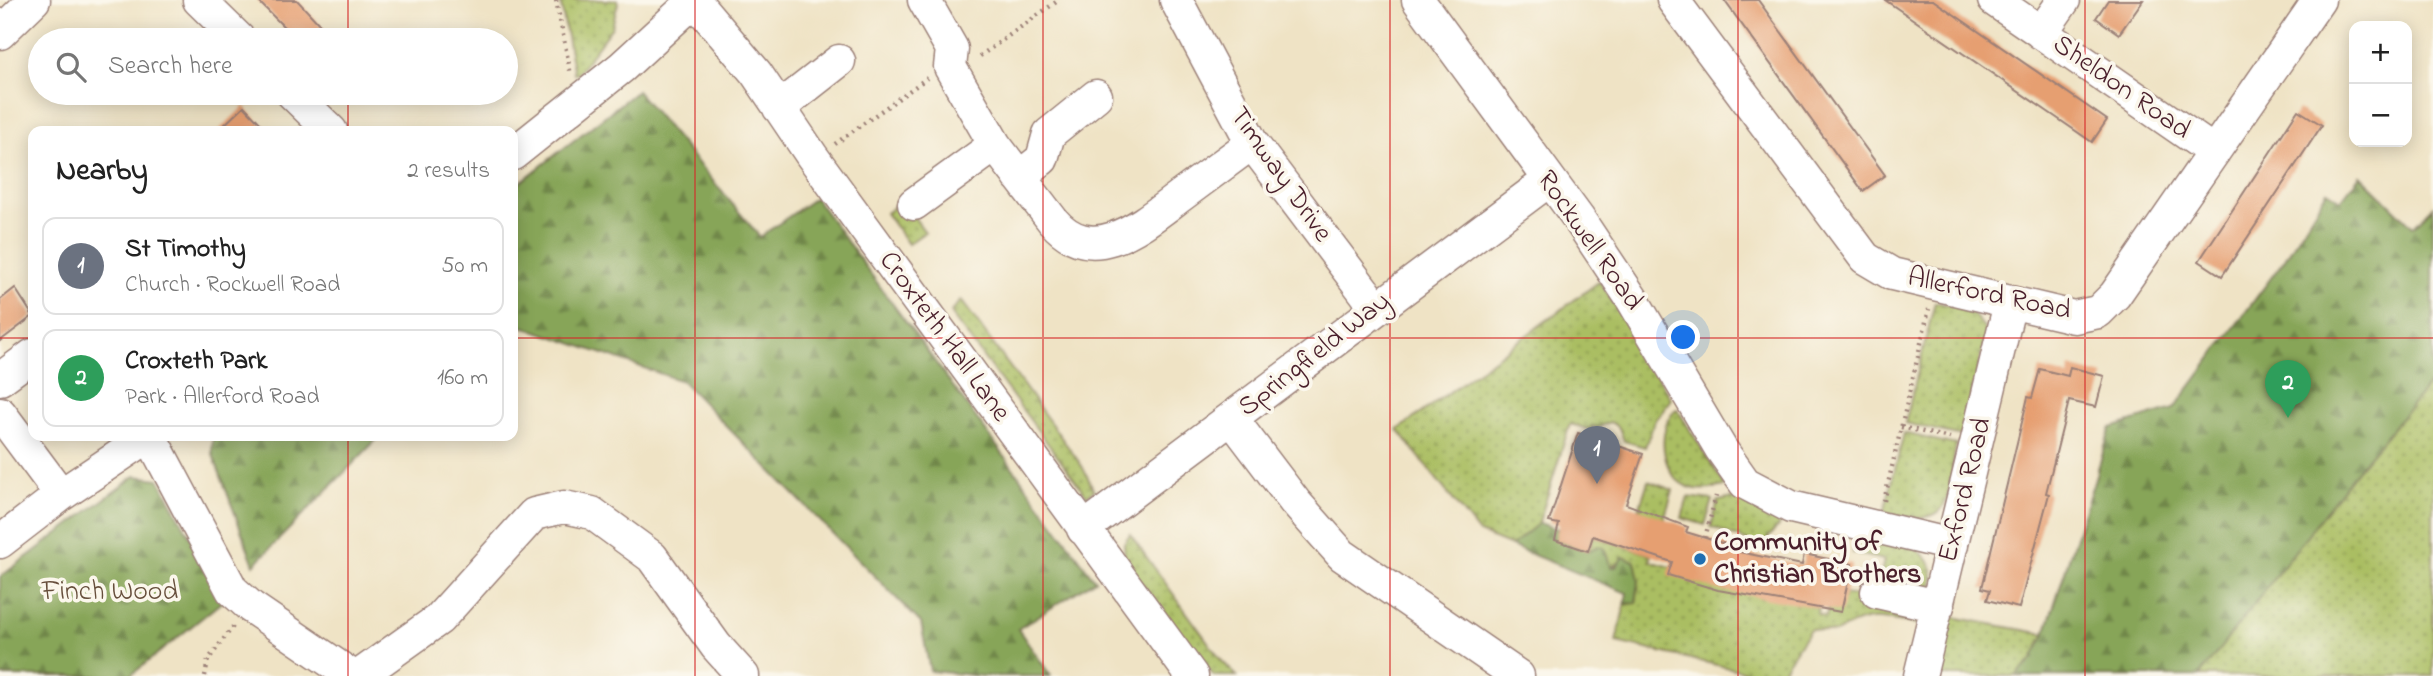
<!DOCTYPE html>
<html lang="en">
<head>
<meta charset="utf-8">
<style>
  body { margin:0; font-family:"Indie Flower",sans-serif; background:#f6f6f6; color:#222 }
  .controls { position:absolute; right:21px; top:21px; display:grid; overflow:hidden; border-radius:14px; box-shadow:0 4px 18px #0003 }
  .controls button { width:63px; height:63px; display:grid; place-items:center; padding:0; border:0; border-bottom:2px solid #e0e0e0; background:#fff; color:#222; font:35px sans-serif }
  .you { position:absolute; left:1684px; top:338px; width:24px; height:24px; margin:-18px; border:5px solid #fff; border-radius:50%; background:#1a73e8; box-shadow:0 0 0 10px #1a73e833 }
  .badge { display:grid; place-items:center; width:46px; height:46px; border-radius:50%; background:#2563eb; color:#fff; font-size:23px; font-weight:700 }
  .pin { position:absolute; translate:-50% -58px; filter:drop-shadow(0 2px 4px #0008) }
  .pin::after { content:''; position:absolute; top:37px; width:24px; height:21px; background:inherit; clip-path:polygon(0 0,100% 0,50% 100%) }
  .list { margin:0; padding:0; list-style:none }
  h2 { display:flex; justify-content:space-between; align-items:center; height:91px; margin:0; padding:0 28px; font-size:30px }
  h2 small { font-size:23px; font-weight:400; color:#767676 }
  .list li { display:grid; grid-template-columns:46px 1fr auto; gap:21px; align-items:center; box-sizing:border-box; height:98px; margin:0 14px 14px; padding:0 14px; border:2px solid #e0e0e0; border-radius:14px }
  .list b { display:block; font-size:26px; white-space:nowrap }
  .list p { margin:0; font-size:23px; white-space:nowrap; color:#767676 }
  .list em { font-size:23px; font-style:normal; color:#767676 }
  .icon { flex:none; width:38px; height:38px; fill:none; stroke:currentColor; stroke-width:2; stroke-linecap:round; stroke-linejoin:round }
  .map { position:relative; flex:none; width:2433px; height:676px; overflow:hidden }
  .search { position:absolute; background:#fff; box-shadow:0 4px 18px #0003; left:28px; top:28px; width:490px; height:77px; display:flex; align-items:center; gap:18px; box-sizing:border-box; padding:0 24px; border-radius:38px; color:#767676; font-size:26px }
  .panel { position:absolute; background:#fff; box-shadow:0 4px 18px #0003; left:28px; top:126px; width:490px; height:315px; border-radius:14px }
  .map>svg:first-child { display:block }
</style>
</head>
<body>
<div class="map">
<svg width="2433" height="676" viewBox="0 0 2433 676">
  <defs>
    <pattern id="grass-dots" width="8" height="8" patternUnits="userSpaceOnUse" patternTransform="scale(1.75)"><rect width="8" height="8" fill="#aabe62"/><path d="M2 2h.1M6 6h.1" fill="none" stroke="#8c9a51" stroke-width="1.8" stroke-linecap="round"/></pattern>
    <pattern id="forest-firs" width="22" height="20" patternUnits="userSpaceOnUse" patternTransform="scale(1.75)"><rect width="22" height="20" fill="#87a558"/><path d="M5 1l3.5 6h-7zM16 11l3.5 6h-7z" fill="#708649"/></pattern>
  </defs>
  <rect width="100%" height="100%" fill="#fbf7ec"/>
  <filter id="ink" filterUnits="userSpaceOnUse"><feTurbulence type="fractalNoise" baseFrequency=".0143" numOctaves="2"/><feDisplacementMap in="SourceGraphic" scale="14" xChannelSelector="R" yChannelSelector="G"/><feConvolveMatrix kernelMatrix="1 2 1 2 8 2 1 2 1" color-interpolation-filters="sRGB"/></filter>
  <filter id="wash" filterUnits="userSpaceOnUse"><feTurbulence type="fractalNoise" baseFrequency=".00686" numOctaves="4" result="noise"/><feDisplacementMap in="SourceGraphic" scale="28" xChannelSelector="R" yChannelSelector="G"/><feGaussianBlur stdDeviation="1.57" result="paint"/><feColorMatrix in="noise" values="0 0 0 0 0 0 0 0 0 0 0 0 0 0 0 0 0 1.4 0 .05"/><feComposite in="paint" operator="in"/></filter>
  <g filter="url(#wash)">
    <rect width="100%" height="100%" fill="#efe3c5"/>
    <path fill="url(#grass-dots)" stroke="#7a6e46" stroke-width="2" d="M 560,0 L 617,0 L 618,3 L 612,27 L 577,74 L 574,74 Z
      M 2360,175 L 2413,227 L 2433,207 L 2433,676 L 1932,676 L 1947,616 L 2045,634 L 2111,428 L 2174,409 L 2285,259 L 2327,191 L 2341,200 Z
      M 902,201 L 925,232 L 908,244 L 886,213 Z
      M 1600,281 L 1671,399 L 1655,420 L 1645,447 L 1624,441 L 1619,428 L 1610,422 L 1597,428 L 1592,426 L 1591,430 L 1570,424 L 1537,528 L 1511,546 L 1479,533 L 1398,430 Z
      M 961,300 L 1082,466 L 1094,490 L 1087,496 L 954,318 L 951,312 Z
      M 1935,302 C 1957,307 1978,309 1986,334 L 1962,436 L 1905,423 Z
      M 1677,409 L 1725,486 C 1712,489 1699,492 1686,486 C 1661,475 1655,426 1677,409 Z
      M 1904,433 L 1956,445 C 1945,505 1956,528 1884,513 Z
      M 1648,481 L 1673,490 L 1664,519 L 1636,519 Z
      M 1688,497 L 1713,500 L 1705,525 L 1682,518 Z
      M 1738,497 L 1750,507 L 1781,523 L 1761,546 L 1711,527 L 1718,501 Z
      M 1857,533 C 1893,542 1947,544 1930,595 L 1921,596 L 1878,586 L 1884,560 L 1853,553 Z
      M 1130,534 L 1221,660 L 1237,676 L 1214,676 L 1125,563 L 1124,543 Z
      M 1593,536 L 1652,555 L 1650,561 L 1819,608 L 1818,615 L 1826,617 L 1828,609 L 1845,594 L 1920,608 L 1917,624 C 1880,619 1869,612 1836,633 L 1810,629 L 1779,676 L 1765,676 L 1616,642 L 1625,604 L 1636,603 L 1639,580 L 1619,563 L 1611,567 L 1605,558 L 1606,553 L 1588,551 Z"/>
    <path fill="url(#forest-firs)" stroke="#686242" stroke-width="2" d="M 637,91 L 760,237 L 815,198 L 1095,580 L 1018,629 L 1051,676 L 984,676 L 930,671 L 921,623 L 682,381 L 513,323 L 513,188 Z
      M 2360,175 L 2413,227 L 2433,207 L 2433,380 L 2358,469 L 2199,676 L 2016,676 L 2031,661 L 2045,634 L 2111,428 L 2174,409 L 2285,259 L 2327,191 L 2341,200 Z
      M 213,436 L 380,436 L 254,565 L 212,452 Z
      M 135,476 L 159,479 L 224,600 L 130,676 L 0,676 L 0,577 Z
      M 1539,523 L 1558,529 L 1556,540 L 1588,551 L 1598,546 L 1604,548 L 1611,567 L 1616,567 L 1623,557 L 1635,561 L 1639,580 L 1636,603 L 1625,604 L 1627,593 L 1511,546 Z"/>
    <g id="blocks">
      <path fill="#e69f71" d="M 257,0 L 297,0 L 334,40 L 297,40 Z
        M 1724,0 L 1758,0 L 1885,175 L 1863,191 Z
        M 1885,0 L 1933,0 L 2107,120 L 2092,142 Z
        M 2108,0 L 2143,0 L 2119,34 L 2096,18 Z
        M 244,106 L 268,131 L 218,131 Z
        M 2298,110 L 2322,125 L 2222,276 L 2199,261 Z
        M 15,288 L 33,316 L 0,341 L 0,300 Z
        M 2070,367 L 2104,376 L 2096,407 L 2069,401 L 2046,493 L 2049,494 L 2019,608 L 1987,600 L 1990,590 L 1982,588 L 2028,397 L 2032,398 L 2040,369 L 2068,376 Z
        M 1578,433 L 1643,454 L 1626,504 L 1688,527 L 1686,532 L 1732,546 L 1730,550 L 1802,565 L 1804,554 L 1852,564 L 1841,612 L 1718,590 L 1668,575 L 1672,562 L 1593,536 L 1588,551 L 1555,540 L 1559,524 L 1549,522 Z"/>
    </g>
  </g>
  <g filter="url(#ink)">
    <use href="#blocks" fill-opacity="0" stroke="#9c8178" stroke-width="2"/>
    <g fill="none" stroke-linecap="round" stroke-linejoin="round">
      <g stroke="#9c8178" stroke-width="35">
        <path id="minor" d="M 199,0 L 240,40
          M 694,0 L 756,73 L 812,156 L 1192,676
          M 924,0 L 952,49 L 950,67 L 995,145 L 1053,221 C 1094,269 1145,222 1183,194 C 1206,177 1229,160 1252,143
          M 1176,0 L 1252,143 L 1376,307
          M 1418,0 L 1578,218 L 1632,299 L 1721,449 L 1745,483 L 1791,507 L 1952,545
          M 1673,0 L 1865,258 L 1892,274 L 2074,317 L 2098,312 L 2115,295 L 2319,0
          M 1994,0 L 2214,152
          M 0,33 L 34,0
          M 2041,33 L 2064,0
          M 292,93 L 331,131
          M 779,108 L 839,61
          M 513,154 L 622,67 L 695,0
          M 1019,177 L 1042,159 L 1049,134 L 1096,96
          M 914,204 L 995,145
          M 0,379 L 33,355
          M 0,413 L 61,495
          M 1232,419 L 1295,502 L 1342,555 L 1518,676
          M 150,436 L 232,590 L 251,607 L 352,676
          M 1083,529 L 1548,181
          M 0,542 L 61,495 L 149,436
          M 1877,592 L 1938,606
          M 359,676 L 439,619 L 534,514 L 564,507 L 592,513 L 652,557 L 716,646 L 743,676
          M 1920,676 L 2010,303"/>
      </g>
      <path stroke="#9c8178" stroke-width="4.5" stroke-dasharray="2 5" stroke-linecap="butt" d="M 556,0 L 571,75
        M 980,56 L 1059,0
        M 835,144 L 927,78
        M 1901,427 L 1950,438
        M 1884,501 L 1929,309
        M 1705,538 L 1716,496
        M 205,676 L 208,660 L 234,625"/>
      <use href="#minor" stroke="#fff" stroke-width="32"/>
    </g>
  </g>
  <path fill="none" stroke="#d62828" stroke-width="2" stroke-opacity="0.55" d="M 348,0 L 348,40M 695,0 L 695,676M 1043,0 L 1043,676M 1390,0 L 1390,676M 1738,0 L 1738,676M 2085,0 L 2085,676M 348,93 L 348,131M 0,338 L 33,338M 513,338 L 2433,338M 348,436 L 348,676"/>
  <circle fill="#1f6fb2" stroke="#fbf7ec" stroke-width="2.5" cx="1700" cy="559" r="7"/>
  <g text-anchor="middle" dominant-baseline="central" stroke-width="7" stroke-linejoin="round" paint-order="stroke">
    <g font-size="28" fill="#4a1f2b" stroke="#fbf7ec">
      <text transform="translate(2121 88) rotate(35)">Sheldon Road</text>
      <text transform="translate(1280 175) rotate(55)">Timway Drive</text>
      <text transform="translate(1589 241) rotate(55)">Rockwell Road</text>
      <text transform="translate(1989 295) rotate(12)">Allerford Road</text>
      <text transform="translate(944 337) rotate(54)">Croxteth Hall Lane</text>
      <text transform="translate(1315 355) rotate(-38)">Springfield Way</text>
      <text transform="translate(1966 490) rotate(-76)">Exford Road</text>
    </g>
    <g font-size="28" font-weight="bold" fill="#4a1f2b" stroke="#fbf7ec" text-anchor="start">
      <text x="1714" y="543">Community of<tspan x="1714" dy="32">Christian Brothers</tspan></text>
    </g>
    <g font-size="28" fill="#674f3c" stroke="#fbf7ec">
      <text x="110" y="592">Finch Wood</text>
    </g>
  </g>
</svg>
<div class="controls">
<button>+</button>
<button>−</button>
</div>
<div class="you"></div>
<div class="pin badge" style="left:1597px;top:484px;background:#6b7280">1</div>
<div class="pin badge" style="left:2288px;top:418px;background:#2e9e5b">2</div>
<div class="search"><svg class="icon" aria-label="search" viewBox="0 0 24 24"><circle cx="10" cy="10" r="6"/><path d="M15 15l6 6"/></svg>Search here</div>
<section class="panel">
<h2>Nearby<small>2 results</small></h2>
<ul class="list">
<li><span class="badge" style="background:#6b7280">1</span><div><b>St Timothy</b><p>Church · Rockwell Road</p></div><em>50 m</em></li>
<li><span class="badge" style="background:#2e9e5b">2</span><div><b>Croxteth Park</b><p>Park · Allerford Road</p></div><em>160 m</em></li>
</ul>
</section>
</div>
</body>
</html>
